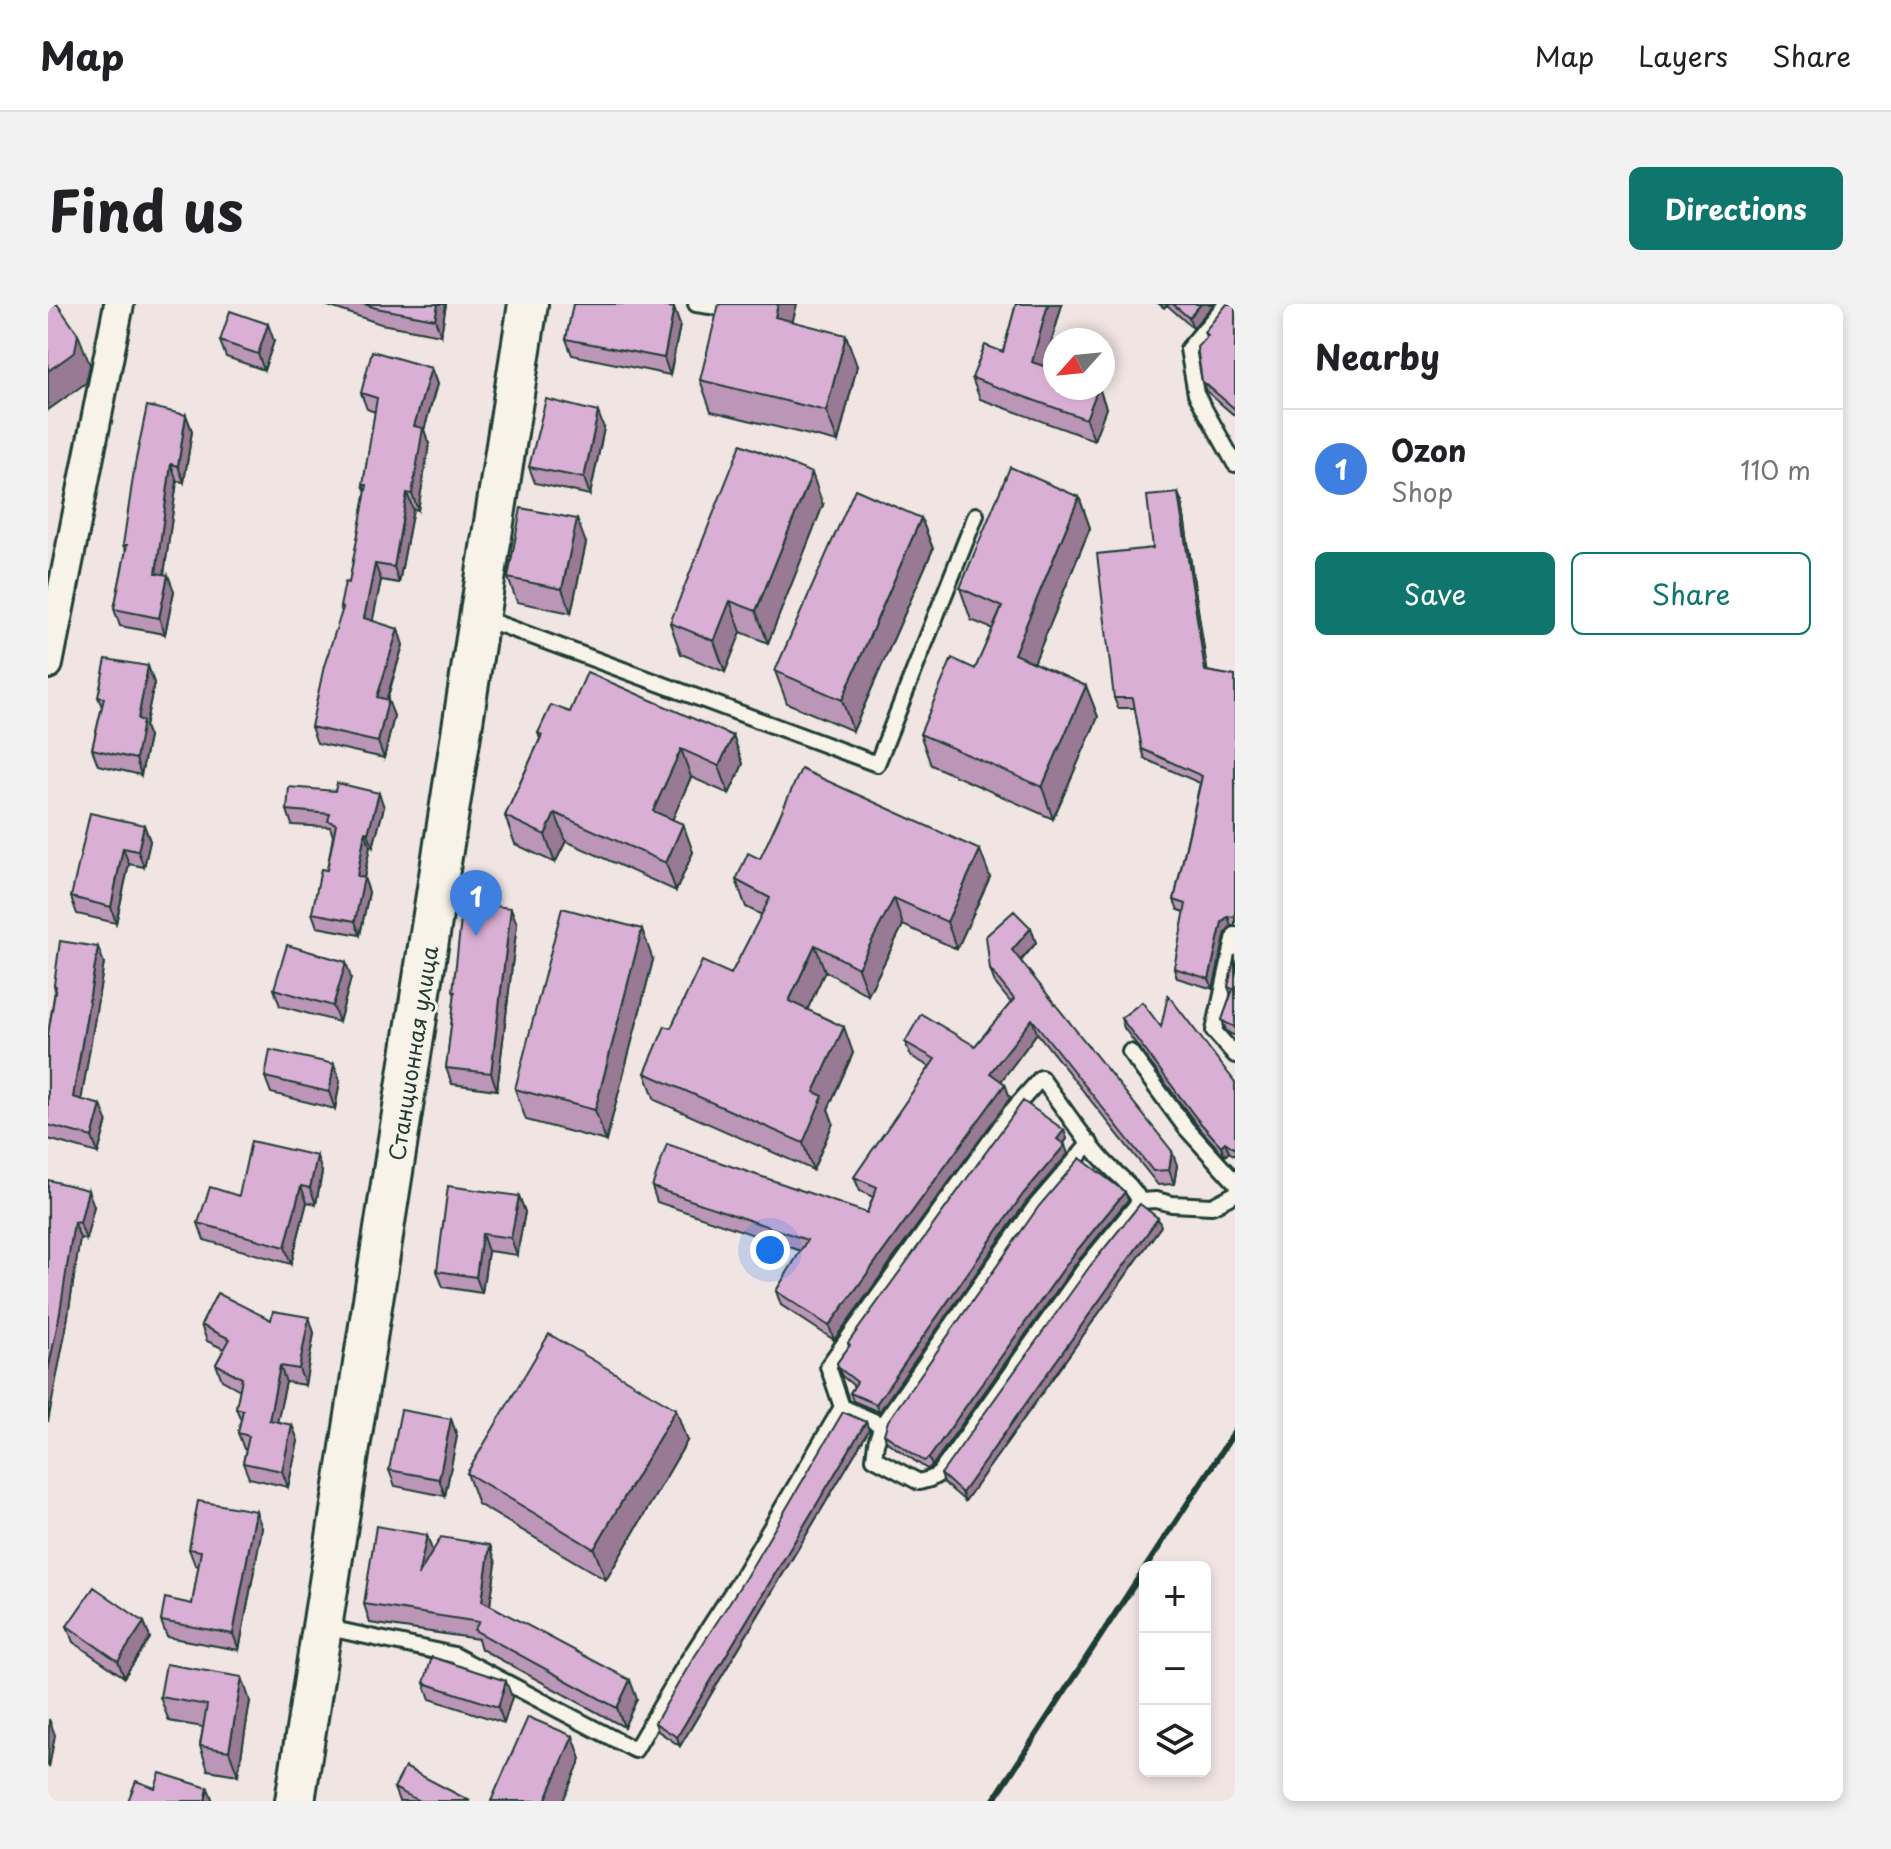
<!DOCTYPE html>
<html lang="en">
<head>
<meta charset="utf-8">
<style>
  body { margin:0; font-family:"Playpen Sans",sans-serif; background:#f2f2f2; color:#202124 }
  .controls { position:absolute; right:24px; bottom:24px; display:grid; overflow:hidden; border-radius:12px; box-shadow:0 4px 12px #0003 }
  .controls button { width:72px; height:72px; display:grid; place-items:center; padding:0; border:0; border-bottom:2px solid #e0e0e0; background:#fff; color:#202124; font:40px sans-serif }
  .compass { position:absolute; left:995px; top:24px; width:72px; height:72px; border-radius:50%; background:#fff; box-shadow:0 4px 12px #0003; rotate:243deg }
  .you { position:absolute; left:722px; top:946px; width:28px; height:28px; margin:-20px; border:6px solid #fff; border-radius:50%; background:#1a73e8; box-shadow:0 0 0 12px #1a73e833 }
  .badge { display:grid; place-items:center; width:52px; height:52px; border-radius:50%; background:#0f766e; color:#fff; font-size:26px; font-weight:700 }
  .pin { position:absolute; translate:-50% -66px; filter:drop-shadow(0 2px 4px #0008) }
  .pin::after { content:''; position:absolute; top:42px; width:28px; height:24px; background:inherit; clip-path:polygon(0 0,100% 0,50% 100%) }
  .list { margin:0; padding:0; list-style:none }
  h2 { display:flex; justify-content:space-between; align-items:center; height:104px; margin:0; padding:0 32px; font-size:34px }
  h2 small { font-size:26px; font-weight:400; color:#757577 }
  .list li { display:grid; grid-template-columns:52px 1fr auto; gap:24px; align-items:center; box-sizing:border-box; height:120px; padding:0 32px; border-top:2px solid #e0e0e0 }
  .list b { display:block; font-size:30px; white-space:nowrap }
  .list p { margin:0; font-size:26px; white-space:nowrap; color:#757577 }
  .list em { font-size:26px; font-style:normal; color:#757577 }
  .actions { display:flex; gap:16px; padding:24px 32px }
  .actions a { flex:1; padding:18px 0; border:2px solid #0f766e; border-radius:12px; text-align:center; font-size:28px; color:#0f766e }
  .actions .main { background:#0f766e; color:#fff }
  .icon { flex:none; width:44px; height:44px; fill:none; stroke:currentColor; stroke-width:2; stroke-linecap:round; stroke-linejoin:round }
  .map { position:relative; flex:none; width:1187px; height:1497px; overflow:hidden; border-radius:12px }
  header { display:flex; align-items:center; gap:48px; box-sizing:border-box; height:112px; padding:0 40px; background:#fff; border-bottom:2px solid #e0e0e0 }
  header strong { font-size:38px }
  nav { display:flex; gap:44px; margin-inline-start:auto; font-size:28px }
  .intro { display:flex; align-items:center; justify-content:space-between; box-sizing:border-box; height:192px; padding:0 48px }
  h1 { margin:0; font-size:56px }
  .button { padding:20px 36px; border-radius:12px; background:#0f766e; color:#fff; font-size:28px; font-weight:700 }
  main { display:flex; gap:48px; padding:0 48px }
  aside { flex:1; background:#fff; border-radius:12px; box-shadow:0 4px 12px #0003 }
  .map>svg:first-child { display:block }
</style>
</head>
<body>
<header>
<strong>Map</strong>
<nav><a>Map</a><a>Layers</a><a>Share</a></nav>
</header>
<div class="intro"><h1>Find us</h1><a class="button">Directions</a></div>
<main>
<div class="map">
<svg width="1187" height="1497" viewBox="0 0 1187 1497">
  <rect width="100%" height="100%" fill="#f1e5e4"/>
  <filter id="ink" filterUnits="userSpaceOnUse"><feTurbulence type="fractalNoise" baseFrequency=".0125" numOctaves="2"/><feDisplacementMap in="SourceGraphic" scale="16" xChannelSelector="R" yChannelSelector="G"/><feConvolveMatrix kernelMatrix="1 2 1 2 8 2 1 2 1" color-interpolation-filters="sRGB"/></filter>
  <g filter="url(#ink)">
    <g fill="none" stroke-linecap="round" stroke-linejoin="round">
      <g stroke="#1f3d34" stroke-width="20">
        <path id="lane" d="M 648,0 L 669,3 L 670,0
          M 1178,0 L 1140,45 L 1148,90 L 1187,160
          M 432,313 L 829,460 L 928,211
          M 1187,631 L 1166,727 L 1187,751
          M 1082,748 L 1138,824 L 1187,878
          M 794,1103 L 780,1062 L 962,809 L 993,774 C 1013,800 1032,830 1054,855 C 1067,870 1083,879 1092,897
          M 834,1121 L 986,904 L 1042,839
          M 276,1323 L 406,1351 L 587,1446 L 637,1361 L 692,1276 L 794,1103 L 834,1121 L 828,1139 L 826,1154 L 871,1178 L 882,1175 L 891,1170 L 1037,964 L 1092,897 L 1108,896 L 1124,900 L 1164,902 L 1187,890"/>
      </g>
      <g stroke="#1f3d34" stroke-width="34">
        <path id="street" d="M 0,360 L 71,0"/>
      </g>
      <g stroke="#1f3d34" stroke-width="44">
        <path id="secondary" d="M 247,1497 L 480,0"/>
      </g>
      <use href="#lane" stroke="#f7f3e8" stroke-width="14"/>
      <use href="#street" stroke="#f7f3e8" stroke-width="28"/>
      <use href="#secondary" stroke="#f7f3e8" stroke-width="38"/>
      <path stroke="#1f3d34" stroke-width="6" d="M 1098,1263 L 1187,1127
        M 945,1497 L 1097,1264"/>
    </g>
    <path fill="#bb96b7" stroke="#1f3d34" stroke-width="2" d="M 274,0 L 398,0 L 393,31 L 333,20 Z
      M 968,0 L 1014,0 L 997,63 L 1007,84 L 1051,84 L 1058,104 L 1046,136 L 932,95 L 924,74 L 955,48 Z
      M 1111,0 L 1166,0 L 1145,24 L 1119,1 L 1116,4 Z
      M 1187,0 L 1187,112 L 1158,87 L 1154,77 L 1158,33 L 1156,28 Z
      M 745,18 L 809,62 L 790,138 L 663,107 L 652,76 Z
      M 632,21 L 622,71 L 524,51 L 518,35 Z
      M 172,37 L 226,37 L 216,66 L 178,53 Z
      M 383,64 L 389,80 L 376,126 L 381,140 L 370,206 L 365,205 L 351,279 L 333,276 L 324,317 L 355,341 L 339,396 L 346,412 L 336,454 L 269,439 L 263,423 L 294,308 L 292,303 L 301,279 L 318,188 L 315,181 L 327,108 L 319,105 L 313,89 Z
      M 138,111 L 144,127 L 136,178 L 129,177 L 116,270 L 126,287 L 117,330 L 72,322 L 66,305 L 78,247 L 75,241 Z
      M 556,124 L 542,191 L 487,179 L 481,163 Z
      M 1130,189 L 1134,199 L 1159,367 L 1187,372 L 1187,622 L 1183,622 L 1178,628 L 1165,685 L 1129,674 L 1126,664 L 1137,608 L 1130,606 L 1126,596 L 1152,479 L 1097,455 L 1094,445 L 1087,404 L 1070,404 L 1066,394 L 1105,244 Z
      M 1031,193 L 1042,224 L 986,359 L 1038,382 L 1050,413 L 1005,515 L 883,461 L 872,430 L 927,365 L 945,325 L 923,316 L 912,284 Z
      M 775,201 L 720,339 L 693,328 L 677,368 L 633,350 L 622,319 Z
      M 873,214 L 885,245 L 805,427 L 739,399 L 727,367 Z
      M 538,239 L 523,309 L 469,298 L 460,274 Z
      M 100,362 L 106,379 L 97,423 L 101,433 L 93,471 L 50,461 L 44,445 L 54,403 L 50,393 Z
      M 522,408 L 685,432 L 695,460 L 681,490 L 643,473 L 624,515 L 645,548 L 628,587 L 518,537 L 507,559 L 467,540 L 457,512 L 492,435 L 490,429 Z
      M 336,503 L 325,543 L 322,542 L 316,574 L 321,588 L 312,631 L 269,623 L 264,609 L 279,566 L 285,532 L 282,523 L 244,521 L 239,506 Z
      M 96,521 L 102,537 L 96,563 L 81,560 L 68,619 L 29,610 L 23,593 Z
      M 712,555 L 942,573 L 909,645 L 855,621 L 820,691 L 777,667 L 759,706 L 805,749 L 780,805 L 785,819 L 765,866 L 607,796 L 597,769 L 623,724 L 683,670 L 714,611 L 698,603 L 688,576 Z
      M 469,620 L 449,786 L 404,780 L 398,764 L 407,691 L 405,687 Z
      M 983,624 L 988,639 L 973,657 L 1129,861 L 1126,880 L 1110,881 L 989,729 L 953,777 L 957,780 L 962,794 L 786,1036 L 733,1001 L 728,987 L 753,947 L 609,898 L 604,883 L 819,909 L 825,893 L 812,887 L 806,873 L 882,763 L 863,752 L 857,738 L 927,742 L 963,699 L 947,679 L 942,665 Z
      M 1187,651 L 1187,732 L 1181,729 L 1178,726 L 1174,716 L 1183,691 L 1180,683 Z
      M 605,656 L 558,837 L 478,816 L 467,785 Z
      M 56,659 L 33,795 L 59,817 L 50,849 L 0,835 L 0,731 L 7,686 L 6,681 Z
      M 303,674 L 291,718 L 232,702 L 226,685 Z
      M 1073,714 L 1113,723 L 1187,778 L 1187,852 L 1181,848 L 1177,852 L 1152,825 L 1076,724 Z
      M 217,773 L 292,777 L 287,805 L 223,789 Z
      M 1016,826 L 1019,835 L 1015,840 L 1020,850 L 978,898 L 831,1108 L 805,1097 L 802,1089 L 806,1082 L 794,1072 L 789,1059 L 801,1043 L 800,1039 Z
      M 274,868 L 268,900 L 259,898 L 243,960 L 156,936 L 150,919 L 191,892 Z
      M 0,876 L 46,902 L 38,936 L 32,934 L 18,1024 L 2,1104 Z
      M 1077,888 L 1080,896 L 1029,958 L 884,1162 L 879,1165 L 839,1138 L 836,1130 Z
      M 471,892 L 477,908 L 469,951 L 440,947 L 434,989 L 395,983 L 389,967 Z
      M 1113,922 L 917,1197 L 896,1179 L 893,1170 Z
      M 261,1013 L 266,1029 L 257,1081 L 238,1078 L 229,1118 L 244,1121 L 250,1137 L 240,1183 L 201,1174 L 195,1159 L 198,1145 L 196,1145 L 190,1129 L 193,1116 L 188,1104 L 192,1086 L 174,1076 L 168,1060 L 176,1045 L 159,1037 L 153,1021 Z
      M 403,1115 L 409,1132 L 397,1192 L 347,1182 L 341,1166 Z
      M 818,1118 L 821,1126 L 632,1442 L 610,1427 L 607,1419 Z
      M 639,1137 L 558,1276 L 430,1200 L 419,1169 Z
      M 214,1224 L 191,1346 L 119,1333 L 113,1317 L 144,1300 L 151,1262 L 147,1261 L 141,1245 Z
      M 442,1241 L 448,1259 L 442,1301 L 589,1395 L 576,1423 L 433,1345 L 430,1335 L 322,1319 L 316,1300 L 385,1247 Z
      M 96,1318 L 102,1334 L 76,1373 L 25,1338 L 19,1322 Z
      M 376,1379 L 464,1393 L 456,1419 L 382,1395 Z
      M 112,1393 L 202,1397 L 190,1471 L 160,1466 L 152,1442 L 155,1423 L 121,1417 Z
      M 346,1484 L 422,1497 L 351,1497 Z"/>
    <path fill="#997a95" stroke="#1f3d34" stroke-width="2" d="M 390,0 L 398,0 L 393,31 L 387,15 Z
      M 730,0 L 749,0 L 738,44 L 727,13 Z
      M 1000,0 L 1014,0 L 992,80 L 984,58 Z
      M 1153,0 L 1166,0 L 1145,24 L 1141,14 Z
      M 626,4 L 632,21 L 622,71 L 616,54 Z
      M 220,20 L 226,37 L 216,66 L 210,50 Z
      M 30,30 L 42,61 L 38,79 L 0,106 L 0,67 Z
      M 798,31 L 809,62 L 790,138 L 778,107 Z
      M 383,64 L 389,80 L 376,126 L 381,140 L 370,206 L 364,190 L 366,122 Z
      M 1050,84 L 1051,84 L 1058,104 L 1046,136 L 1038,115 Z
      M 550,108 L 556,124 L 542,191 L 536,174 Z
      M 138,111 L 144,127 L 136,178 L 130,162 Z
      M 123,160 L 129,177 L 114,285 L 108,269 Z
      M 764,169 L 775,201 L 720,339 L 708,307 Z
      M 359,189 L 365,205 L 351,279 L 346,263 Z
      M 1130,189 L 1134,199 L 1161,377 L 1157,367 Z
      M 1031,193 L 1042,224 L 977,381 L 966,350 Z
      M 873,214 L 885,245 L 805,427 L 794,396 Z
      M 529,215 L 538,239 L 523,309 L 514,285 Z
      M 327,260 L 333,276 L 322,330 L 316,314 Z
      M 120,271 L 126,287 L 117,330 L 111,314 Z
      M 682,297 L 693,328 L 677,368 L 666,337 Z
      M 350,325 L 355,341 L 334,409 L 329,393 Z
      M 100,362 L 106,379 L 97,423 L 101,433 L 93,471 L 88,455 L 90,415 Z
      M 1038,382 L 1050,413 L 1005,515 L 994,483 Z
      M 340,396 L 346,412 L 336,454 L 330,438 Z
      M 685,432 L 695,460 L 681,490 L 671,462 Z
      M 633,445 L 643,473 L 616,535 L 605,507 Z
      M 331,489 L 336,503 L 325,543 L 320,529 Z
      M 507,509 L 518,537 L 507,559 L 497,531 Z
      M 635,520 L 645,548 L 628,587 L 618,559 Z
      M 96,521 L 102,537 L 96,563 L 90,547 Z
      M 317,528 L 322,542 L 316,574 L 321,588 L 312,631 L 307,617 L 309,572 Z
      M 75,544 L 81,560 L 68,619 L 63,603 Z
      M 932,546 L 942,573 L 909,645 L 899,618 Z
      M 846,594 L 855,621 L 820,691 L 810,664 Z
      M 463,604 L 469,620 L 449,786 L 443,769 Z
      M 1180,612 L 1183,622 L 1178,628 L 1165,685 L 1161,675 L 1174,618 Z
      M 983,624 L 988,639 L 969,660 L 964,646 Z
      M 594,625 L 605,656 L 558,837 L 547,806 Z
      M 767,641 L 777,667 L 751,724 L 741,697 Z
      M 50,643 L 56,659 L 31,810 L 25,793 Z
      M 298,658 L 303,674 L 291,718 L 285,702 Z
      M 984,715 L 989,729 L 948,784 L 942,769 Z
      M 796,723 L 805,749 L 780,805 L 785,819 L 765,866 L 755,839 L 766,788 Z
      M 286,760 L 292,777 L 287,805 L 281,788 Z
      M 957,780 L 962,794 L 786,1036 L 781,1022 Z
      M 53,801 L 59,817 L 50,849 L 44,833 Z
      M 1016,826 L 1019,835 L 1012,844 L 1009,835 Z
      M 1177,838 L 1181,848 L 1177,852 L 1173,842 Z
      M 1017,841 L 1020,850 L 978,898 L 831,1108 L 828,1100 L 975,890 Z
      M 1124,847 L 1129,861 L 1126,880 L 1121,866 Z
      M 269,852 L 274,868 L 268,900 L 262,884 Z
      M 253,882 L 259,898 L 243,960 L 237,943 Z
      M 40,886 L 46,902 L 38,936 L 32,919 Z
      M 1077,888 L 1080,896 L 1029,958 L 884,1162 L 881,1154 L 1026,950 Z
      M 471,892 L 477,908 L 469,951 L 463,934 Z
      M 1110,914 L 1113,922 L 917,1197 L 914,1189 Z
      M 26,918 L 32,934 L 18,1024 L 0,1118 L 0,1067 Z
      M 434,930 L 440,947 L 434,989 L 428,973 Z
      M 261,1013 L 266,1029 L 257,1081 L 251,1065 Z
      M 232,1062 L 238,1078 L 226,1132 L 221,1116 Z
      M 628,1105 L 639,1137 L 558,1276 L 546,1245 Z
      M 403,1115 L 409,1132 L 397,1192 L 391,1175 Z
      M 818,1118 L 821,1126 L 632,1442 L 629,1433 Z
      M 244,1121 L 250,1137 L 240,1183 L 234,1167 Z
      M 208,1207 L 214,1224 L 191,1346 L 185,1330 Z
      M 379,1231 L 385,1249 L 370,1272 Z
      M 442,1241 L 448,1259 L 440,1315 L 434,1297 Z
      M 96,1318 L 102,1334 L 76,1373 L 70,1357 Z
      M 194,1373 L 202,1397 L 190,1471 L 181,1447 Z
      M 582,1376 L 589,1395 L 576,1423 L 569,1404 Z
      M 458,1377 L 464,1393 L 456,1419 L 450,1403 Z
      M 1,1415 L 7,1431 L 1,1464 L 0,1461 Z
      M 525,1432 L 533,1455 L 515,1497 L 497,1497 Z
      M 160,1484 L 165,1497 L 157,1497 Z"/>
    <path fill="#daafd5" stroke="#1f3d34" stroke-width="2" d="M 0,0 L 9,0 L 30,30 L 27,48 L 0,67 Z
      M 316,0 L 390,0 L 387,15 L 328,4 Z
      M 525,0 L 603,0 L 626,4 L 616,54 L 518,35 Z
      M 671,0 L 730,0 L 727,13 L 798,31 L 778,107 L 652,76 Z
      M 968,0 L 1000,0 L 984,58 L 1007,66 L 1007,84 L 1050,84 L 1038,115 L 924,74 L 937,41 L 955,48 Z
      M 1125,0 L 1153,0 L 1141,14 Z
      M 1179,0 L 1187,0 L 1187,105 L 1154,77 L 1149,43 L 1160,31 L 1156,28 Z
      M 182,7 L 220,20 L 210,50 L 172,37 Z
      M 324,47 L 383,64 L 366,122 L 375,124 L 364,190 L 359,189 L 346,263 L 327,260 L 316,314 L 350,325 L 329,393 L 340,396 L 330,438 L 263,423 L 276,362 L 295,304 L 292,303 L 297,278 L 301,279 L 319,181 L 315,181 L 329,94 L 313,89 Z
      M 498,95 L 550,108 L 536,174 L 481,163 Z
      M 99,102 L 138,111 L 130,162 L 123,160 L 108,269 L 120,271 L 111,314 L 66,305 L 79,241 L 75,241 L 87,160 Z
      M 693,140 L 764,169 L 708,307 L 682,297 L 666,337 L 622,319 Z
      M 962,163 L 1031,193 L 966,350 L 1038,382 L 994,483 L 872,430 L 904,354 L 927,365 L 954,303 L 912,284 Z
      M 807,185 L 873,214 L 794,396 L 727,367 Z
      M 1130,189 L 1157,367 L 1187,372 L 1187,613 L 1180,612 L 1174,618 L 1161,675 L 1126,664 L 1138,600 L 1126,596 L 1154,472 L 1094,445 L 1085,394 L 1066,394 L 1049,250 L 1105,244 L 1099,192 Z
      M 473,204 L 529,215 L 514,285 L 460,274 Z
      M 58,355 L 100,362 L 90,415 L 95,417 L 88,455 L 44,445 L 56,394 L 50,393 Z
      M 539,368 L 685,432 L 671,462 L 633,445 L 605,507 L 635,520 L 618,559 L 507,509 L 497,531 L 457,512 L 494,431 L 490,429 L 503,401 L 522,408 Z
      M 753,465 L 932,546 L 899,618 L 846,594 L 810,664 L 767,641 L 741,697 L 796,723 L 766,788 L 775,792 L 755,839 L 597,769 L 617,722 L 623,724 L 654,657 L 683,670 L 722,594 L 688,576 L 700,549 L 712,555 Z
      M 289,479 L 331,489 L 320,529 L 317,528 L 309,572 L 316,574 L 307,617 L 264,609 L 273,565 L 279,566 L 288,520 L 280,517 L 282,510 L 239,506 L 241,483 L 287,487 Z
      M 42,509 L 96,521 L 90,547 L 75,544 L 63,603 L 23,593 Z
      M 415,598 L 463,604 L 443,769 L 398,764 L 407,688 L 405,687 Z
      M 514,604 L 594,625 L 547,806 L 467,785 Z
      M 966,607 L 983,624 L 964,646 L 1124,847 L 1121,866 L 1105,867 L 984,715 L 942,769 L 957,780 L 781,1022 L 728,987 L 759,936 L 604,883 L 619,840 L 819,909 L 829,883 L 806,873 L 887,755 L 857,738 L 873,710 L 927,742 L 966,695 L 942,665 L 938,632 Z
      M 12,637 L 50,643 L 25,793 L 53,801 L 44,833 L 0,821 L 0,731 L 8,682 L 6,681 Z
      M 239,641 L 298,658 L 285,702 L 226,685 Z
      M 1187,651 L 1187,723 L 1178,719 L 1174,716 L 1185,685 L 1180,683 Z
      M 1120,691 L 1187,778 L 1187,845 L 1177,838 L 1173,842 L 1149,815 L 1073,714 L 1094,698 L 1113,723 Z
      M 222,746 L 286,760 L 281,788 L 217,773 Z
      M 975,797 L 1016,826 L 1009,835 L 1017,841 L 975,890 L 828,1100 L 802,1089 L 809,1078 L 791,1064 L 789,1059 L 802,1041 L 800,1039 Z
      M 203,837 L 269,852 L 262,884 L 253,882 L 237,943 L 150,919 L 162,883 L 191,892 Z
      M 1032,854 L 1077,888 L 1026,950 L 881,1154 L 876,1157 L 836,1130 L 840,1117 L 991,902 Z
      M 0,876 L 40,886 L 32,919 L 26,918 L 12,1008 L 0,1067 Z
      M 400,882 L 471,892 L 463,934 L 434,930 L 428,973 L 389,967 Z
      M 1092,900 L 1110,914 L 914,1189 L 893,1170 L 1042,962 Z
      M 169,989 L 223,1016 L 225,1007 L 261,1013 L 251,1065 L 232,1062 L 221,1116 L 244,1121 L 234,1167 L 195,1159 L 201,1132 L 190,1129 L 195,1106 L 188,1104 L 194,1074 L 168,1060 L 182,1035 L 153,1021 Z
      M 501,1030 L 628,1105 L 546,1245 L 419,1169 Z
      M 353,1106 L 403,1115 L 391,1175 L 341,1166 Z
      M 795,1108 L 818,1118 L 629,1433 L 607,1419 L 643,1358 L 698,1273 Z
      M 150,1197 L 208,1207 L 185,1330 L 113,1317 L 117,1294 L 144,1300 L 153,1247 L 141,1245 Z
      M 328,1222 L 379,1231 L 370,1272 L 393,1233 L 442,1241 L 434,1297 L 582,1376 L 569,1404 L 426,1326 L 431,1318 L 316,1300 Z
      M 46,1283 L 96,1318 L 70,1357 L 19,1322 Z
      M 384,1353 L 458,1377 L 450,1403 L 376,1379 Z
      M 118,1360 L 194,1373 L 181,1447 L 152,1442 L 159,1401 L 112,1393 Z
      M 480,1413 L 525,1432 L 497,1497 L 443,1497 Z
      M 357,1463 L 422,1497 L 371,1497 L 346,1484 Z
      M 112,1469 L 160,1484 L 157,1497 L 80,1497 L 88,1477 L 107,1484 Z"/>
  </g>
  <g text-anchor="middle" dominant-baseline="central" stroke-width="6" stroke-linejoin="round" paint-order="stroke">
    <g font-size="22" fill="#1f3d34" stroke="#f7f3e8">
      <text transform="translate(364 749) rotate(-81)">Станционная улица</text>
    </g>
  </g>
</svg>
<div class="controls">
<button>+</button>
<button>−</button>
<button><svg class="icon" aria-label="layers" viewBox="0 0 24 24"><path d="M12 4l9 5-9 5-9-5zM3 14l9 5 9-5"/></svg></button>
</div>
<svg class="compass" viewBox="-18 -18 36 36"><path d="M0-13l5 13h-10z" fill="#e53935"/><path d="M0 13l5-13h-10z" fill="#757577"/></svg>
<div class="you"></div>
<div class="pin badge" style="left:428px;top:632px;background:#3f7fe0">1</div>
</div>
<aside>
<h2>Nearby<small></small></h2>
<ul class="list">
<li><span class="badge" style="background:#3f7fe0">1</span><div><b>Ozon</b><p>Shop</p></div><em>110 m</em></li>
</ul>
<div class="actions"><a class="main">Save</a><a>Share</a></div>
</aside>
</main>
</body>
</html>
